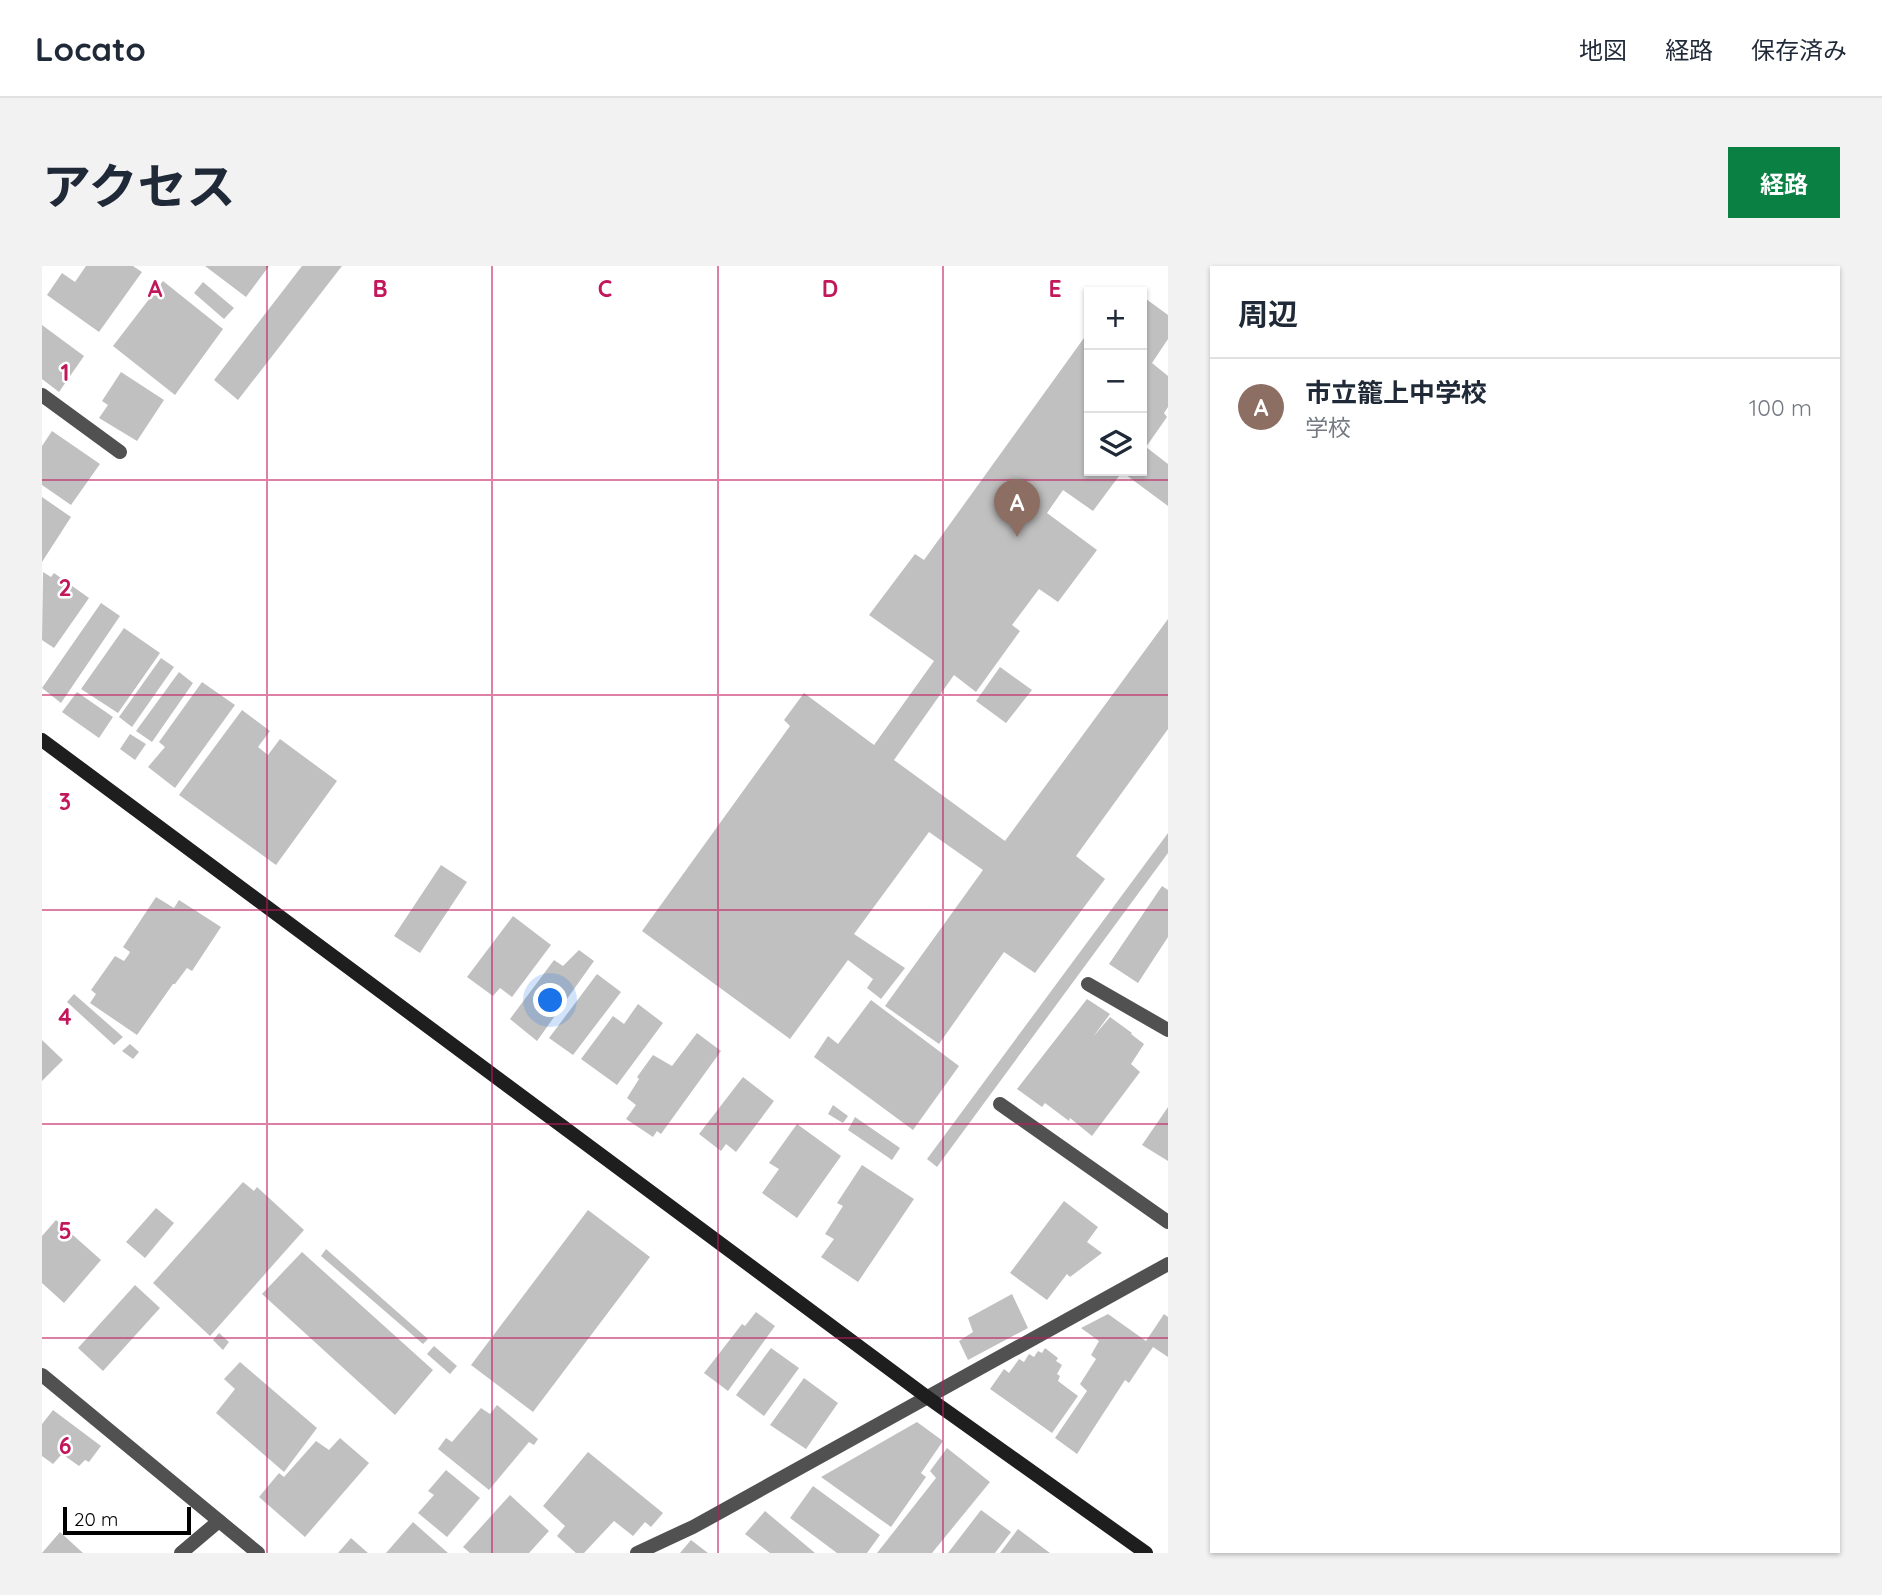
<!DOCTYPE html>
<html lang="ja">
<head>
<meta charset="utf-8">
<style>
  body { margin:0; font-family:Quicksand,"Noto Sans JP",sans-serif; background:#f2f2f3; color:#1f2937 }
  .controls { position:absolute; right:21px; top:21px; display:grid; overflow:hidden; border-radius:0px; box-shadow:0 2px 5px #0004 }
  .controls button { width:63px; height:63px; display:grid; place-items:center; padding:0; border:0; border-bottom:2px solid #e0e1e3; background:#fff; color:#1f2937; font:35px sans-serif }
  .scale { position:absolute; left:21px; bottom:18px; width:128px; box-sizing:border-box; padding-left:7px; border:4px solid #000; border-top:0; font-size:19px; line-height:24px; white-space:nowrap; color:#000; -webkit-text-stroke:5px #fff; paint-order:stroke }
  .you { position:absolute; left:509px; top:735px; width:24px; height:24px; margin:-18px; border:5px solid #fff; border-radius:50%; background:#1a73e8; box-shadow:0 0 0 10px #1a73e833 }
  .badge { display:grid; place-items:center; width:46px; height:46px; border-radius:50%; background:#0b8043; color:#fff; font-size:23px; font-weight:700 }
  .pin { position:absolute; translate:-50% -58px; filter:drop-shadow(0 2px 4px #0008) }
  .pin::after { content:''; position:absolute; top:37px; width:24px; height:21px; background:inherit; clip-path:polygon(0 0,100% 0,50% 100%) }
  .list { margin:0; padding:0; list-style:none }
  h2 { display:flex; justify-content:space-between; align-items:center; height:91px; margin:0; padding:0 28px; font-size:30px }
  h2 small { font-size:23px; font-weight:400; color:#747a83 }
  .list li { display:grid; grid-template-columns:46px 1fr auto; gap:21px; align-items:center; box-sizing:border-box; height:98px; padding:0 28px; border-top:2px solid #e0e1e3 }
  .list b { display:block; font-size:26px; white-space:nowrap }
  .list p { margin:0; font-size:23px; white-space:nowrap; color:#747a83 }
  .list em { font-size:23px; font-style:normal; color:#747a83 }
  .icon { flex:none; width:38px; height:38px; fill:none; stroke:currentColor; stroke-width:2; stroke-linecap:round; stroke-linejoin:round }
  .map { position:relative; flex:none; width:1126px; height:1287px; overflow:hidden; border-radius:0px }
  header { display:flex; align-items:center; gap:42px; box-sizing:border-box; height:98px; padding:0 35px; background:#fff; border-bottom:2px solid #e0e1e3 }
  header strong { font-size:33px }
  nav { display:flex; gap:38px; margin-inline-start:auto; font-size:24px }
  .intro { display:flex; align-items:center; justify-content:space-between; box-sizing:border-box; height:168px; padding:0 42px }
  h1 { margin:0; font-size:49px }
  .button { padding:18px 32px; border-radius:0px; background:#0b8043; color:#fff; font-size:24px; font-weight:700 }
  main { display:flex; gap:42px; padding:0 42px }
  aside { flex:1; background:#fff; border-radius:0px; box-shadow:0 2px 5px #0004 }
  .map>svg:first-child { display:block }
</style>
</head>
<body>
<header>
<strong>Locato</strong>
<nav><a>地図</a><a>経路</a><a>保存済み</a></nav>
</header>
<div class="intro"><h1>アクセス</h1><a class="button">経路</a></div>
<main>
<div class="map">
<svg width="1126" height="1287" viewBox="0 0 1126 1287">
  <rect width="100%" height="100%" fill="#fff"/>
  <path fill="#c0c0c0" d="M 44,0 L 91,0 L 100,6 L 57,66 L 5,29 L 20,7 L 33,16 Z
    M 163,0 L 227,0 L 204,31 Z
    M 260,0 L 300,0 L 196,134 L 172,114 Z
    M 121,15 L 181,63 L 133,129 L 71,80 Z
    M 161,16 L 192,42 L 182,53 L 152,27 Z
    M 1100,30 L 1126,49 L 1126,73 L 1110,97 L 1126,110 L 1126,141 L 1122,147 L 1125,151 L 1104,181 L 1126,198 L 1126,240 L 1080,206 L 1051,245 L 1021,224 L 1005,247 L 1055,284 L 1016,336 L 997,323 L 970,359 L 978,365 L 934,426 L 912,409 L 852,494 L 963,575 L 1126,353 L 1126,463 L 1034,590 L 1063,613 L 993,707 L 962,686 L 897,778 L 843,740 L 941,604 L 887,566 L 812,668 L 863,702 L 839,733 L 825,722 L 831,713 L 806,694 L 748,773 L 600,665 L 748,460 L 742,454 L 762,427 L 832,479 L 892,395 L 827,349 L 873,288 L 882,294 L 1047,65 L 1047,205 L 1100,205 Z
    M 0,59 L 42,90 L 17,126 L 0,113 Z
    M 79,106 L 122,134 L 95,175 L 57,152 L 66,139 L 60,135 Z
    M 10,165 L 58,198 L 29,239 L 0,219 L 0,180 Z
    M 0,231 L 29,251 L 0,296 Z
    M 1,306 L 9,311 L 12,307 L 47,332 L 12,382 L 0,374 Z
    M 59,337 L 78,350 L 19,437 L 0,422 Z
    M 82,362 L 118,387 L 76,447 L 39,423 Z
    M 119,392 L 132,401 L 90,461 L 77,451 Z
    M 958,401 L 990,424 L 964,457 L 934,435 Z
    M 137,406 L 151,417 L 110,476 L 94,465 Z
    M 160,416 L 193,439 L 133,522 L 106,501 L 123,481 L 117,476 Z
    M 35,426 L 71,451 L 57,472 L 20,446 Z
    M 200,444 L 228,465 L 216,481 L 226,489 L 238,473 L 295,515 L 234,599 L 137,529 Z
    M 88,468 L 104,478 L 93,494 L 78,483 Z
    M 1126,567 L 1126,587 L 895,901 L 885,893 Z
    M 399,599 L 425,616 L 378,687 L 352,670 Z
    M 1120,620 L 1126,624 L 1126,671 L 1096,717 L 1067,698 Z
    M 114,631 L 132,642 L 137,634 L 179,661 L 150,705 L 145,702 L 133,718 L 131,718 L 95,769 L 48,737 L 54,728 L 49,724 L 73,690 L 82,695 L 87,688 L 88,686 L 81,681 Z
    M 471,650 L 509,679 L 470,731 L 458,722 L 451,730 L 425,711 Z
    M 537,684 L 552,695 L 495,775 L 468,753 L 512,694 L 521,700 Z
    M 555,708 L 579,726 L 531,789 L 507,772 Z
    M 32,728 L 81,771 L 72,779 L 25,736 Z
    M 1045,733 L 1068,748 L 1051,771 L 1068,751 L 1090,767 L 1089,768 L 1102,778 L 1089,798 L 1098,806 L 1050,870 L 1028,852 L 1027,855 L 1003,837 L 1000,841 L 975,823 Z
    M 829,734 L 917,800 L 871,864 L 772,791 L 786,770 L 796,778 Z
    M 596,738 L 621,757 L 575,819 L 539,793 L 571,750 L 582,758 Z
    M 655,767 L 679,785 L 619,868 L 615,865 L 611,871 L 584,853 L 594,839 L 585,832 L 597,813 L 595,811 L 611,789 L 630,800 Z
    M 0,774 L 21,794 L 0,815 Z
    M 88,778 L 97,786 L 91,793 L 80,785 Z
    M 701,811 L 732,835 L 694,886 L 684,878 L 679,885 L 657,868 Z
    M 791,839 L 806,850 L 801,857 L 786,848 Z
    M 1126,841 L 1126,895 L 1100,879 Z
    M 813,851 L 858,882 L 850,894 L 806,864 Z
    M 755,858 L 799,890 L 755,952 L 720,927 L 737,903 L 727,897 Z
    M 820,899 L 872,933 L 816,1016 L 779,991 L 792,973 L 783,968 L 801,940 L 795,937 Z
    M 201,916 L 212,925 L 215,921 L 262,964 L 168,1070 L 111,1017 Z
    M 1022,935 L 1056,961 L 1045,976 L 1060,987 L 1028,1011 L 1025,1008 L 1005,1034 L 968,1007 Z
    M 114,942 L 132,957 L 103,992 L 84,976 Z
    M 546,944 L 608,991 L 491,1146 L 429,1099 Z
    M 14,954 L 59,994 L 22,1037 L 0,1017 L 0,970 Z
    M 284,983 L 386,1073 L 381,1078 L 279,990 Z
    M 260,986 L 391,1104 L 353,1149 L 220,1028 Z
    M 93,1019 L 118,1042 L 61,1105 L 36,1082 Z
    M 970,1028 L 986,1062 L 926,1094 L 917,1075 L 931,1066 L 926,1052 Z
    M 714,1046 L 733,1060 L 686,1125 L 662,1107 L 700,1058 L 703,1060 Z
    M 1066,1048 L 1104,1075 L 1122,1048 L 1126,1051 L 1126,1091 L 1111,1081 L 1087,1117 L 1083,1114 L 1035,1188 L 1013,1172 L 1045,1125 L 1038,1118 L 1054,1093 L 1049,1089 L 1057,1075 L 1039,1062 Z
    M 177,1067 L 187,1076 L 181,1084 L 171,1074 Z
    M 392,1080 L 415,1100 L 408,1108 L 385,1088 Z
    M 729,1082 L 757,1102 L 722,1150 L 694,1129 Z
    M 1003,1082 L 1016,1092 L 1014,1095 L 1020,1099 L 1015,1108 L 1018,1110 L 1016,1115 L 1036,1130 L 1010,1167 L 948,1123 L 962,1103 L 967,1107 L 977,1093 L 982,1096 L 987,1088 L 992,1091 L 996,1085 L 1000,1087 Z
    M 198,1096 L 275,1162 L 242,1206 L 174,1147 L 193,1123 L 182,1113 Z
    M 762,1112 L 796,1137 L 764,1183 L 728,1159 Z
    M 455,1139 L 496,1173 L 492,1179 L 487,1176 L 447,1224 L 396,1183 L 404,1172 L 410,1176 L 439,1142 L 448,1148 Z
    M 11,1144 L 59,1180 L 47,1196 L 43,1194 L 37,1200 L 20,1188 L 11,1198 L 0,1190 L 0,1158 Z
    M 875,1156 L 901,1175 L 879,1207 L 884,1211 L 849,1261 L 779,1211 Z
    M 298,1172 L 327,1197 L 263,1271 L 217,1231 L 237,1207 L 242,1211 L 274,1175 L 287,1184 Z
    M 905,1182 L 948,1216 L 890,1287 L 835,1287 L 894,1212 L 888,1205 Z
    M 546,1186 L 621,1247 L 609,1261 L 603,1256 L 591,1270 L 572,1255 L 542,1287 L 534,1287 L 515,1270 L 523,1260 L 501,1240 Z
    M 404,1204 L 438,1232 L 405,1271 L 376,1247 L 392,1229 L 386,1225 Z
    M 771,1220 L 838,1269 L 825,1287 L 795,1287 L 748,1252 Z
    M 468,1229 L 507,1265 L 487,1287 L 428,1287 L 421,1281 Z
    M 939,1244 L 969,1266 L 953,1287 L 906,1287 Z
    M 723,1245 L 773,1287 L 728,1287 L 703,1268 Z
    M 371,1256 L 406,1287 L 344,1287 Z
    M 976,1263 L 1008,1287 L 958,1287 Z
    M 18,1266 L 41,1287 L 0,1287 Z
    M 309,1272 L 326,1287 L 296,1287 Z
    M 649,1274 L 666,1287 L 638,1287 Z"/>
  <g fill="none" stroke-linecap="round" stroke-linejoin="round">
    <path stroke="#515151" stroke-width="14" d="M 139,1287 L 177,1255"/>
    <path stroke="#515151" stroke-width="14" d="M 0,129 L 78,186
      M 1046,718 L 1126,764
      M 958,838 L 1126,956
      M 0,1109 L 216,1287
      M 595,1287 L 651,1261 L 1126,998"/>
    <path stroke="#1e1e1e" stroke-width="14" d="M 0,474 L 885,1131 L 1104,1287"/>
  </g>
  <path fill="none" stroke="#c2185b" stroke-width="2" stroke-opacity="0.55" d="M 225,0 L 225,1287M 450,0 L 450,1287M 676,0 L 676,1287M 901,0 L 901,1287M 0,214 L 1126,214M 0,429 L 1126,429M 0,644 L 1126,644M 0,858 L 1126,858M 0,1072 L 1126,1072"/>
  <g font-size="23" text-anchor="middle" font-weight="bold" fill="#c2185b" stroke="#fff" stroke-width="5" stroke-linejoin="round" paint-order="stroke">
    <text x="113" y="31">A</text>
    <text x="338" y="31">B</text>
    <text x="563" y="31">C</text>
    <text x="788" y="31">D</text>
    <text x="1013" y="31">E</text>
    <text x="23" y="115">1</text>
    <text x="23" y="330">2</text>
    <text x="23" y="544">3</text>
    <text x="23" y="759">4</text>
    <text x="23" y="973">5</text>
    <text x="23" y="1188">6</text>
  </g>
</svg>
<div class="controls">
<button>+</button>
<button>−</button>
<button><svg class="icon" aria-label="layers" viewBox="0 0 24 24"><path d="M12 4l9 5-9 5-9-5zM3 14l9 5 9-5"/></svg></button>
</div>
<div class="scale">20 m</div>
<div class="you"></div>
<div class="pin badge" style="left:975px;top:271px;background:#8d6e63">A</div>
</div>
<aside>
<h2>周辺<small></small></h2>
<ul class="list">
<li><span class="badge" style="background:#8d6e63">A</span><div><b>市立籠上中学校</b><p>学校</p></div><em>100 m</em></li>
</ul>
</aside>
</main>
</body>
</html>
